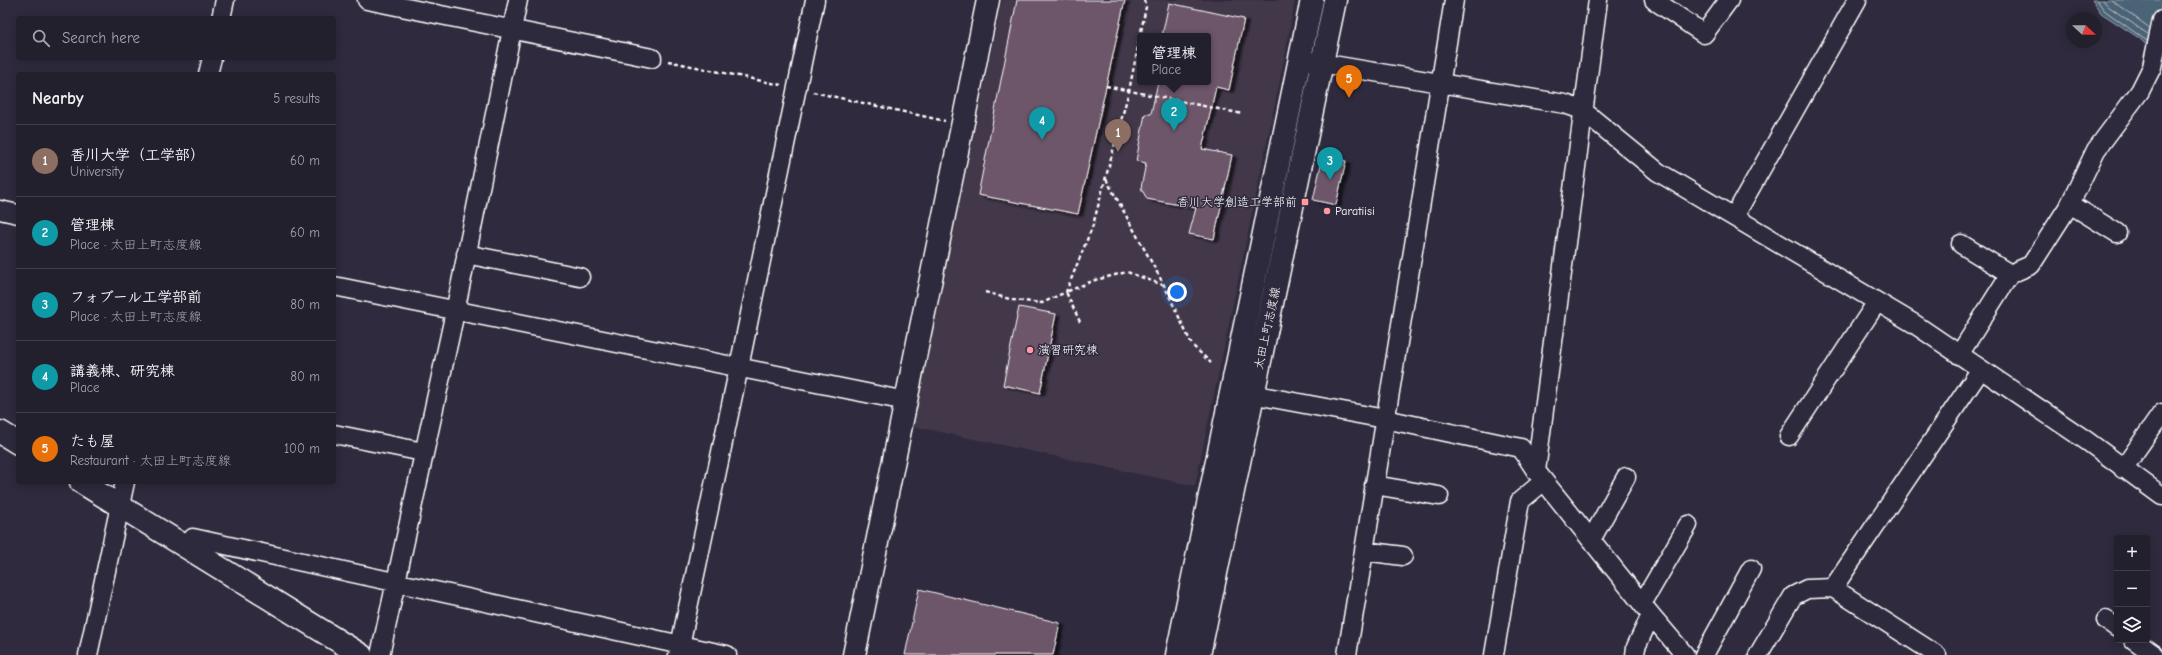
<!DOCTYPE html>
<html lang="en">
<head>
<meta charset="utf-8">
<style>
  body { margin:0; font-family:"Comic Neue","Klee One",sans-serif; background:#2b2836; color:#f1f3f6 }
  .controls { position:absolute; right:12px; bottom:12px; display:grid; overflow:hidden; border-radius:4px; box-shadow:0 2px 10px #0003 }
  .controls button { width:36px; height:36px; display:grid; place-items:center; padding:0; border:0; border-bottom:1px solid #403e4a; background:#23202e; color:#f1f3f6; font:20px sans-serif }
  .compass { position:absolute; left:2066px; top:12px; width:36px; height:36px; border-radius:50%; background:#23202e; box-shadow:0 2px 10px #0003; rotate:112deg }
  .you { position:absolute; left:1177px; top:292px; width:14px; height:14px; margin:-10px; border:3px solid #fff; border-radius:50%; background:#1a73e8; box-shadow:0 0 0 6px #1a73e833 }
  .badge { display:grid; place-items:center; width:26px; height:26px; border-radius:50%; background:#d93025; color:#fff; font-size:13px; font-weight:700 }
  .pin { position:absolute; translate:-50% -33px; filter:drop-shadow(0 1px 2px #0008) }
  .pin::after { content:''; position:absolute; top:21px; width:14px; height:12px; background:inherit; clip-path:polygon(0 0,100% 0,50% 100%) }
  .popup { position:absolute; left:1137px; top:33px; width:74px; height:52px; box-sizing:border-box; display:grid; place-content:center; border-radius:4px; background:#23202e; filter:drop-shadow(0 1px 3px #0005); font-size:13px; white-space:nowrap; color:#a3a3aa }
  .popup b { font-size:15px; color:#f1f3f6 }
  .popup::after { content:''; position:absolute; left:50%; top:100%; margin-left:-8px; border:8px solid transparent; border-top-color:#23202e }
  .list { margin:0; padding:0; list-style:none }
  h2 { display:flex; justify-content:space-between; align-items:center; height:52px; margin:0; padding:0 16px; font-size:17px }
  h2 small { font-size:13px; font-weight:400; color:#a3a3aa }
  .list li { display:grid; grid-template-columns:26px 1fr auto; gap:12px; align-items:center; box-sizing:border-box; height:72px; padding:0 16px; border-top:1px solid #403e4a }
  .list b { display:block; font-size:15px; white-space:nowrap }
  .list p { margin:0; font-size:13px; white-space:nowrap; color:#a3a3aa }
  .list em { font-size:13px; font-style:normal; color:#a3a3aa }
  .icon { flex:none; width:22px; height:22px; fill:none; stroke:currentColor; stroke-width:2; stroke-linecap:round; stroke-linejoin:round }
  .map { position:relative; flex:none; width:2162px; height:655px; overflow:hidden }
  .search { position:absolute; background:#23202e; box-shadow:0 2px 10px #0003; left:16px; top:16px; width:320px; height:44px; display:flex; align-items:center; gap:10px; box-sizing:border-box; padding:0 14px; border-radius:4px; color:#a3a3aa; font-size:15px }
  .panel { position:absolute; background:#23202e; box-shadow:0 2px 10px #0003; left:16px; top:72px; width:320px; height:412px; border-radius:4px }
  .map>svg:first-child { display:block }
</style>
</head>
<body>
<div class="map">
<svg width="2162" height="655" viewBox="0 0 2162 655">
  <defs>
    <filter id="shadow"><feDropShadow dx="4.5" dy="2.5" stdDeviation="1" flood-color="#0009"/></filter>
  </defs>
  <rect width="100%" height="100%" fill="#2f2a3d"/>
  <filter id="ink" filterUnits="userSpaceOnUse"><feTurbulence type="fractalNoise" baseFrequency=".025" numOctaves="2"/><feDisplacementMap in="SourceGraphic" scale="8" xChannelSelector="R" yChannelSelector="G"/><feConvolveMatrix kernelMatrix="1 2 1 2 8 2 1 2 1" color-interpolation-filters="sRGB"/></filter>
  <g filter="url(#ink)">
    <path fill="#42374a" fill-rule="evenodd" d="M 1002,0 L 1295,0 L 1285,56 L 1195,486 L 912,426 ZM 1140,36 L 1208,36 L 1208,82 L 1140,82 Z"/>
    <path fill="#4c6376" stroke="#94a1ad" d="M 2092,0 L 2160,0 L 2162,2 L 2162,60 L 2139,38 L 2101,13 Z"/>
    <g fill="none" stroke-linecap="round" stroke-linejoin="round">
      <path stroke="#b7c1c8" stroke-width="1" d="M 2097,0 L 2104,10 L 2147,41
        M 2103,0 L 2108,6 L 2149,35
        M 2111,0 L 2150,28"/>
    </g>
    <path fill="#6d566a" stroke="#fff" filter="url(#shadow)" d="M 1017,0 L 1125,0 L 1078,214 L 978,195 Z
      M 1169,3 L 1244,19 L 1229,90 L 1216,87 L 1202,149 L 1232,155 L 1214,239 L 1189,234 L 1196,208 L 1147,199 L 1141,188 L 1146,163 L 1136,161 L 1145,114 L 1151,114 L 1158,82 L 1208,82 L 1208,36 L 1162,36 Z
      M 1323,156 L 1346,161 L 1336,205 L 1313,200 Z
      M 1019,307 L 1056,314 L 1040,393 L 1003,385 Z
      M 919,589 L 1060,623 L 1053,655 L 905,655 Z"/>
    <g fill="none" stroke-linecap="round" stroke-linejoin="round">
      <g stroke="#fff" stroke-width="21">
        <path id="street" d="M 367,0 L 652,58
          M 1654,0 L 1704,34 L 1729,0
          M 221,18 L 225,0
          M 1309,61 L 1565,104 L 1582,110 L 1658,172 L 1913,323 L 2087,441 L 2162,496
          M 208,74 L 212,58
          M 2070,204 L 2096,150 L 2140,91 L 2152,67 L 2162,20
          M 0,210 L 18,214
          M 1734,217 L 1857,0
          M 1961,244 L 2010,274
          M 466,254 L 580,277
          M 334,286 L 906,401
          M 1959,355 L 2010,274 L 2031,265 L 2070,204 L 2117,233
          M 1240,392 L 1385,419 L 1521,448 L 1536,471 L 1651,615 L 1685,655
          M 334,434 L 423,452
          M 1789,436 L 1877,302
          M 2123,469 L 2162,413
          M 1536,471 L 1598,0
          M 1374,485 L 1439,496
          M 1591,540 L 1626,477
          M 187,547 L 193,538 L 727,655
          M 1364,551 L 1403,556
          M 1642,604 L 1688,525
          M 2106,620 L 2117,628
          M 2134,640 L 2155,655
          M 88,655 L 125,482
          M 380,655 L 455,312 L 518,0
          M 678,655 L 739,367 L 815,0
          M 1347,655 L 1454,0
          M 1494,655 L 1520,501 L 1544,481
          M 1635,655 L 1636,647 L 1651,615
          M 1704,655 L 1751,569
          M 1758,655 L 1793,596 L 1807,589 L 1833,588
          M 1937,655 L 1833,588 L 1981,369"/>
      </g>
      <g stroke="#fff" stroke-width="25">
        <path id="secondary" d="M 0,432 L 18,443
          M 81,482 L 361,655
          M 854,655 L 988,0
          M 1177,655 L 1312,0
          M 1199,655 L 1335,0"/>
      </g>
      <path stroke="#fff" stroke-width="2.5" stroke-dasharray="4 3" stroke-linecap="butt" d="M 668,61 L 781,85
        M 1106,86 L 1243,114
        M 813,92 L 945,121
        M 1106,179 L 1164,285 L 1192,345 L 1211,363
        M 985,292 L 1013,300 L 1042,303 L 1066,292 L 1093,225 L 1129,91 L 1146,7 L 1144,0
        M 1080,322 L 1066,292 L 1095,280 L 1127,272 L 1163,285"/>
      <use href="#street" stroke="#2f2a3d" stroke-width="18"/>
      <use href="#secondary" stroke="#2f2a3d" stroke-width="22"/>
    </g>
  </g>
  <g fill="#ff9aa2" stroke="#2f2a3d" stroke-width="1.5">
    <rect x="1301" y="198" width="8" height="8" rx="2"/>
    <circle cx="1327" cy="211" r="4"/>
    <circle cx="1030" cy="350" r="4"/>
  </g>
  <g text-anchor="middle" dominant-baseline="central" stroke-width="3" stroke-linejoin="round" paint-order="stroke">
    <g font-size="12" fill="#fff" stroke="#2f2a3d" text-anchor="start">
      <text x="1297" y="202" text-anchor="end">香川大学創造工学部前</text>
      <text x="1335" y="211">Paratiisi</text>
      <text x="1038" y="350">演習研究棟</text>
    </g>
    <g font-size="12" fill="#fff" stroke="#2f2a3d">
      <text transform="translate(1267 328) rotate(-78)">太田上町志度線</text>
    </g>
  </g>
</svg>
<div class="controls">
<button>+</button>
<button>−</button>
<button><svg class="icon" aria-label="layers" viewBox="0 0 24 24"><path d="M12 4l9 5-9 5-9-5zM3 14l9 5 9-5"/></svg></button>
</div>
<svg class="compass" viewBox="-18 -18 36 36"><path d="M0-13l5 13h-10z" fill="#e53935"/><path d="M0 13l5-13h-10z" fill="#a3a3aa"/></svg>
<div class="you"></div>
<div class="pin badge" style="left:1118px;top:152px;background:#8d6e63">1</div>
<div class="pin badge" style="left:1174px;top:131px;background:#0f9aa8">2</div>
<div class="popup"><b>管理棟</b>Place</div>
<div class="pin badge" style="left:1330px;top:180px;background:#0f9aa8">3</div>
<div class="pin badge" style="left:1042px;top:140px;background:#0f9aa8">4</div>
<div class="pin badge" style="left:1349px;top:98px;background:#e8710a">5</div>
<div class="search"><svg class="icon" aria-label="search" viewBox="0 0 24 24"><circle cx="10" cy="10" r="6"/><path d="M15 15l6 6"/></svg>Search here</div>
<section class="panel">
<h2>Nearby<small>5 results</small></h2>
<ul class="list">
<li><span class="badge" style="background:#8d6e63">1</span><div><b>香川大学（工学部）</b><p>University</p></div><em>60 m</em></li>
<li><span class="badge" style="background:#0f9aa8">2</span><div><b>管理棟</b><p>Place · 太田上町志度線</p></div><em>60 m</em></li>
<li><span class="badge" style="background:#0f9aa8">3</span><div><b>フォブール工学部前</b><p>Place · 太田上町志度線</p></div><em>80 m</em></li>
<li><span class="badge" style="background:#0f9aa8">4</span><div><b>講義棟、研究棟</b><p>Place</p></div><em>80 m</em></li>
<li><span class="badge" style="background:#e8710a">5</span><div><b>たも屋</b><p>Restaurant · 太田上町志度線</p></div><em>100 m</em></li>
</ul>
</section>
</div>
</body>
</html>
